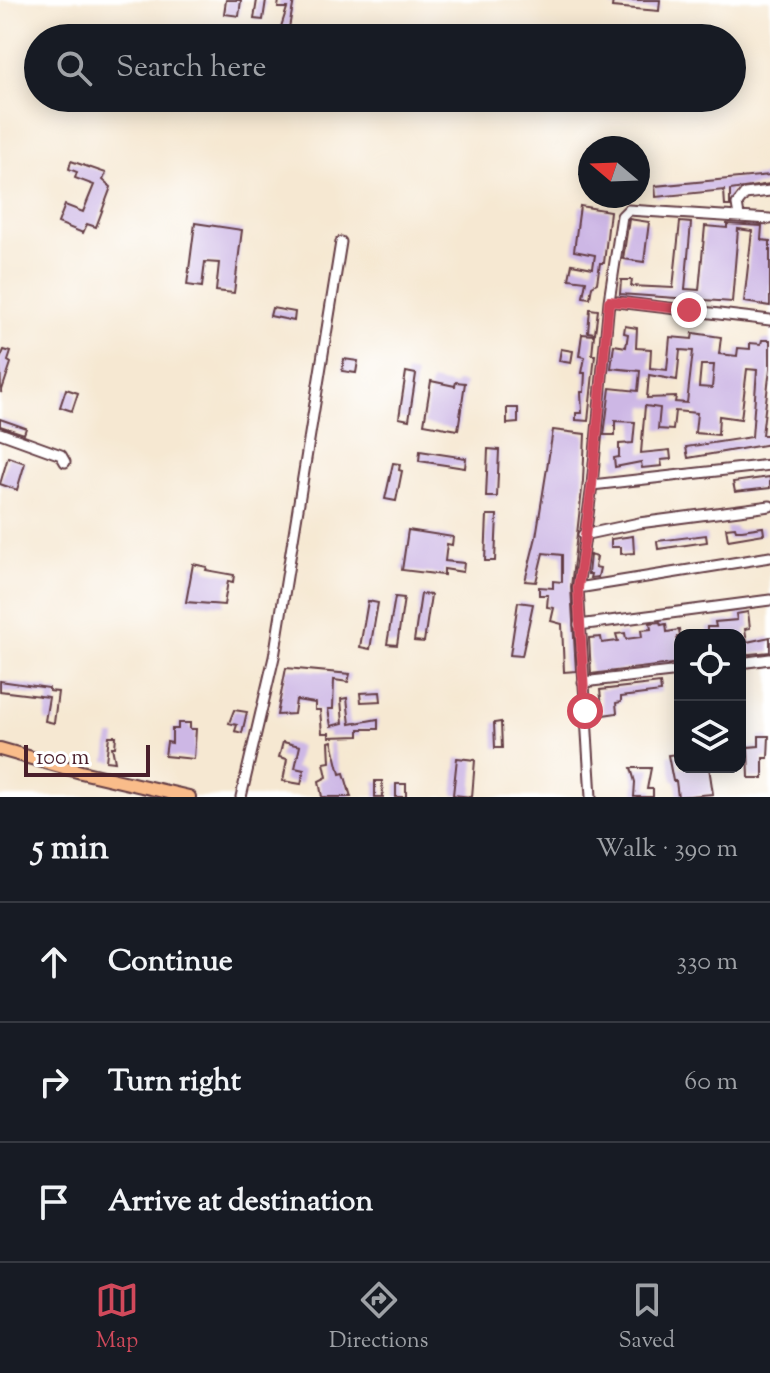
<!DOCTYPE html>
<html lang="en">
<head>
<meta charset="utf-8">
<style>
  body { margin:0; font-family:"Sorts Mill Goudy",serif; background:#20242c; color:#f1f3f6 }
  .controls { position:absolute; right:24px; bottom:24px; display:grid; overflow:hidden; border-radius:16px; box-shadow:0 4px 20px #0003 }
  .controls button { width:72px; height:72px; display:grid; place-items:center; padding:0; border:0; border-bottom:2px solid #363941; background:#171b24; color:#f1f3f6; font:40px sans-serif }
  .compass { position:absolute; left:578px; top:136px; width:72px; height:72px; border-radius:50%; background:#171b24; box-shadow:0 4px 20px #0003; rotate:289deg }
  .scale { position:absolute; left:24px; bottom:20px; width:126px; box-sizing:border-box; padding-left:8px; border:4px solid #4a1f2b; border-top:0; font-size:22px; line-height:28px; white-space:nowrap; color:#4a1f2b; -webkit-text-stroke:6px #fff; paint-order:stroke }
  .stop { position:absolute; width:24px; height:24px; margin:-18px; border:6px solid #d1495b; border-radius:50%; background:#fff }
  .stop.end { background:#d1495b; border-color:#fff; box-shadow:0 2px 8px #0008 }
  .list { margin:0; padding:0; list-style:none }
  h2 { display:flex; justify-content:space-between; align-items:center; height:104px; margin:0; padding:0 32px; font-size:34px }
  h2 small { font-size:26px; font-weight:400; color:#9ea1a6 }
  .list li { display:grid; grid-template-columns:52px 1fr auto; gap:24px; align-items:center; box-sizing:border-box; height:120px; padding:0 32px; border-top:2px solid #363941 }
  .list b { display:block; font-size:30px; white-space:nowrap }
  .list em { font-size:26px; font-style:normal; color:#9ea1a6 }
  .icon { flex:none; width:44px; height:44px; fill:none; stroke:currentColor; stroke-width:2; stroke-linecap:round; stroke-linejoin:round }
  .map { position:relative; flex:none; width:770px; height:797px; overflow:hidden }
  .search { position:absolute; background:#171b24; box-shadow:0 4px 20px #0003; left:24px; right:24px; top:24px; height:88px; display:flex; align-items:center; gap:20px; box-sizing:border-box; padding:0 28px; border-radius:44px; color:#9ea1a6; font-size:30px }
  .sheet { height:464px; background:#171b24 }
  nav { display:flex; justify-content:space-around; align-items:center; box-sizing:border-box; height:112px; border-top:2px solid #363941; background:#171b24; font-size:22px; color:#9ea1a6 }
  nav a { display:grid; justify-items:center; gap:4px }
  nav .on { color:#d1495b }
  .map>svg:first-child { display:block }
</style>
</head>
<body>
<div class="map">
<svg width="770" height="797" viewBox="0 0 770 797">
  <rect width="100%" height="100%" fill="#fff"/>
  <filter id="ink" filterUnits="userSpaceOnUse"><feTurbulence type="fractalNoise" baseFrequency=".0125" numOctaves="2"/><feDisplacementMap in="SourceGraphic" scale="16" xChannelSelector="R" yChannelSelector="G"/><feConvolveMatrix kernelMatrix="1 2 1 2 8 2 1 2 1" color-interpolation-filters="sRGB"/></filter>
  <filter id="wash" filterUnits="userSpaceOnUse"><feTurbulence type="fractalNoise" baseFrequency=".006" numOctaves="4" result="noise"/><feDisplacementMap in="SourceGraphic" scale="32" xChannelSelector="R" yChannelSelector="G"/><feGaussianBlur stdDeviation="1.8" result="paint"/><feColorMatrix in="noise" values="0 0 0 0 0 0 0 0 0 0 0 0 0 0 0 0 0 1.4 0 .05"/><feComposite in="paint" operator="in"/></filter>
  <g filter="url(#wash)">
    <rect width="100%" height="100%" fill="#f6e8d2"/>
    <g id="blocks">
      <path fill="#cdb7e5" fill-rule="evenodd" d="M 226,0 L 241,0 L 239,16 L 224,14 Z
        M 257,0 L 266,0 L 263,20 L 254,19 Z
        M 279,0 L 294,0 L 289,28 L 281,27 L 287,8 L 278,8 Z
        M 613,0 L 660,0 L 659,11 L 612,7 Z
        M 678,31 L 700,33 L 699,38 L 677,38 Z
        M 71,161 L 106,173 L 103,180 L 111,187 L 96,227 L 87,224 L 83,233 L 58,223 L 65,205 L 83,212 L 94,185 L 75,178 L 77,172 L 69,169 Z
        M 770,175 L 770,184 L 730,190 L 730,206 L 725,206 L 724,190 L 656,197 L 655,186 Z
        M 580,206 L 610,211 L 604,263 L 600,263 L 597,283 L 592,286 L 590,298 L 583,297 L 586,281 L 569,279 L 572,264 L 593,268 L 595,255 L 574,251 Z
        M 629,219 L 649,222 L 644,262 L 623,259 Z
        M 680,222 L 691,223 L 685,289 L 699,290 L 705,226 L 727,228 L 727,224 L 762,226 L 761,240 L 770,241 L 770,306 L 744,302 L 752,231 L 738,229 L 732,302 L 620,294 L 621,280 L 632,280 L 631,286 L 673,288 Z
        M 195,223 L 242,230 L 234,293 L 216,291 L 219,263 L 205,262 L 202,287 L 187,285 Z
        M 272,308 L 295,312 L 294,321 L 270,316 Z
        M 590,309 L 598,310 L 595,333 L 588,332 Z
        M 625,326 L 637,328 L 636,348 L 651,349 L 650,368 L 667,370 L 670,337 L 692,339 L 693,333 L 721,337 L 719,354 L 737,356 L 738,348 L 750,349 L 750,343 L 761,344 L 762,340 L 770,340 L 770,368 L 762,435 L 770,435 L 770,444 L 688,458 L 686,447 L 752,437 L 757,370 L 747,369 L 741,419 L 719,416 L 718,435 L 695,433 L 697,413 L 675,411 L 673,430 L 658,429 L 660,408 L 645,406 L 641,453 L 670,450 L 671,459 L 661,460 L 662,466 L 642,468 L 641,462 L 615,467 L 614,458 L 619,457 L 619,444 L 633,443 L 635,422 L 615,421 L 615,435 L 604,435 L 610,388 L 638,391 L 640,371 L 611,368 L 614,345 L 626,347 L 628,334 L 624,333 ZM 680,350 L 693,351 L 687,403 L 675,402 L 676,397 L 647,398 L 649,375 L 677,380 ZM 701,365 L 714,365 L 712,388 L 699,387 Z
        M 582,334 L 594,335 L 592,355 L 595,355 L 588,421 L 576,420 L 576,413 L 582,413 L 581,392 L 584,392 L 585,373 L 582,373 L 585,357 L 579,356 Z
        M 561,349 L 573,351 L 571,363 L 559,361 Z
        M 4,350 L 11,352 L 8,361 L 11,363 L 1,393 L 0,359 Z
        M 344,359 L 358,361 L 356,373 L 342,371 Z
        M 406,372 L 416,374 L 409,420 L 399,418 Z
        M 431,381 L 455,386 L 456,382 L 465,383 L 458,430 L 424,424 Z
        M 66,389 L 78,393 L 72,411 L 60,407 Z
        M 507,408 L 518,408 L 518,423 L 507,424 Z
        M 0,419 L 26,428 L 24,434 L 0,426 Z
        M 553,430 L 585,434 L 583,481 L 571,587 L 576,671 L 564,672 L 562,624 L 551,621 L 554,608 L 547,607 L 548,595 L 539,595 L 539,587 L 553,588 L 553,581 L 562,582 L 562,555 L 543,553 L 536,582 L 525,581 L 536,537 Z
        M 488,449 L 499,450 L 497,497 L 486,497 Z
        M 420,451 L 466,458 L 465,468 L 419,461 Z
        M 8,457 L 25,463 L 17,490 L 0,484 Z
        M 393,463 L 400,464 L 399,470 L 402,471 L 396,501 L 385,499 Z
        M 770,477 L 770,488 L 735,492 L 733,482 Z
        M 487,515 L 497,515 L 495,561 L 485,561 Z
        M 735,527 L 736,530 L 742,530 L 763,527 L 764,534 L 728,540 L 726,528 Z
        M 408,530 L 453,537 L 452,545 L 447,544 L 445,561 L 464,563 L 463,572 L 444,569 L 444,575 L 402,570 Z
        M 706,535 L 707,542 L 658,549 L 657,541 Z
        M 633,536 L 634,553 L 621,554 L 621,547 L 611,547 L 611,539 Z
        M 590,555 L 597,557 L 595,567 L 600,568 L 598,577 L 590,578 L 591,574 L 588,574 Z
        M 193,564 L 207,567 L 206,570 L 234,575 L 233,582 L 228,581 L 224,605 L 186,602 Z
        M 421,594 L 431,595 L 424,642 L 414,641 Z
        M 395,597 L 404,598 L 397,645 L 387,644 Z
        M 368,601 L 378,603 L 370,649 L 360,647 Z
        M 518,602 L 533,604 L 522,656 L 510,655 Z
        M 748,612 L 750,628 L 745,629 L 747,642 L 770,637 L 770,652 L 740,655 L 740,635 L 707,635 L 707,627 L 716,627 L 715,622 L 737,620 L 736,614 Z
        M 660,622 L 661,625 L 666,624 L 667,632 L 679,630 L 680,637 L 677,637 L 680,663 L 591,674 L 589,638 L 601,637 L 602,643 L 618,641 L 616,634 L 625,633 L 626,639 L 642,637 L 641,630 L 651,629 L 650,623 Z
        M 286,668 L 350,674 L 348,682 L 334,680 L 333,709 L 328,709 L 331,726 L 343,723 L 341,699 L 347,698 L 350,724 L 378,719 L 378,729 L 359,729 L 359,736 L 329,737 L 329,733 L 322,733 L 320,710 L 315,710 L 315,703 L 296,700 L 294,714 L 277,715 Z
        M 0,681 L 49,688 L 49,691 L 58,692 L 54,723 L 45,721 L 49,697 L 0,691 Z
        M 660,683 L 661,692 L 621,697 L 621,702 L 616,703 L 617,713 L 603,715 L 600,690 Z
        M 380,692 L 381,701 L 361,702 L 360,693 Z
        M 234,710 L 247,712 L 242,733 L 235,731 L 237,725 L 229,723 Z
        M 501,722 L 502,748 L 495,748 L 494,723 Z
        M 178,723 L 190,723 L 190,729 L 196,729 L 194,759 L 165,756 L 167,742 L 172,743 L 172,729 L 178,729 Z
        M 109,736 L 116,736 L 115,747 L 112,747 L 115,762 L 106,761 Z
        M 759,736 L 769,736 L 768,758 L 763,758 L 763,778 L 749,778 L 748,747 L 759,746 Z
        M 332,741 L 340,774 L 344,773 L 351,797 L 322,797 L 319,781 L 327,777 L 324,763 L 330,762 L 329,742 Z
        M 283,742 L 300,746 L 295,768 L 304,770 L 301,784 L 283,781 L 287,759 L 279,757 Z
        M 677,754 L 679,767 L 709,767 L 713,794 L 678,797 L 676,781 L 673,781 L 668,755 Z
        M 457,758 L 475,760 L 472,797 L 453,795 Z
        M 631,768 L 651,768 L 647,789 L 653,789 L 653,797 L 634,797 L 635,782 Z
        M 375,781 L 382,781 L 383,797 L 375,797 Z
        M 396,784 L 406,784 L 406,797 L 396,797 Z"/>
    </g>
  </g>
  <g filter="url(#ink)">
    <use href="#blocks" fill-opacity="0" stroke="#643d44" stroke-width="2"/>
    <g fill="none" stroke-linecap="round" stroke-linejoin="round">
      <g stroke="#643d44" stroke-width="13">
        <path id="minor" d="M 739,216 L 737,204 L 745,194 L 770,191
          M 609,301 L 770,320
          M 0,433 L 61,455 L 65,462
          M 592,485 L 770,465
          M 583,535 L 639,523 L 770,506
          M 578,588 L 770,557
          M 579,625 L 770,600
          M 740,663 L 770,659
          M 583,682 L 680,671
          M 241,797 L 274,657 L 341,242
          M 591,797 L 578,588 L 592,485 L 609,301 L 622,216 L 628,210 L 770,219"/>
      </g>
      <g stroke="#643d44" stroke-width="16">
        <path id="highway" d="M 0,749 L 81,772 L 189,797"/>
      </g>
      <use href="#minor" stroke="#fff" stroke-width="9"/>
      <use href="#highway" stroke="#f9bc8a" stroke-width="12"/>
    </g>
  </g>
  <g fill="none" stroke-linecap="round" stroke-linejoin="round" filter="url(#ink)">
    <path stroke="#d1495b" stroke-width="10" d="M 585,711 L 578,588 L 592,485 L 609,301 L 689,310"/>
  </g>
</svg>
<div class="controls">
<button><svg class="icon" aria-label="locate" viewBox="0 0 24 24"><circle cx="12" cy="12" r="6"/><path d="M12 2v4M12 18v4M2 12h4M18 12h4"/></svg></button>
<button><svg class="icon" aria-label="layers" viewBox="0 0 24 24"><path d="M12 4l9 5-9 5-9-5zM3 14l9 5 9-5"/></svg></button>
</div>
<svg class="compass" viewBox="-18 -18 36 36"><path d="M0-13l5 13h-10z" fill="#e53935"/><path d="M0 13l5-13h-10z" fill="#9ea1a6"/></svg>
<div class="scale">100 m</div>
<div class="stop" style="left:585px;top:711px"></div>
<div class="stop end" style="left:689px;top:310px"></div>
<div class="search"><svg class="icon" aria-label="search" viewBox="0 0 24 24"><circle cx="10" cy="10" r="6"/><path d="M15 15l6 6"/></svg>Search here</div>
</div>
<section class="sheet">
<h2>5 min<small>Walk · 390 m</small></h2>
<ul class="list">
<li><svg class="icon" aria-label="ahead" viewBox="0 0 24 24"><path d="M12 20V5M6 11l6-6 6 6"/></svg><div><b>Continue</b></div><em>330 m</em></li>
<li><svg class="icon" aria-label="right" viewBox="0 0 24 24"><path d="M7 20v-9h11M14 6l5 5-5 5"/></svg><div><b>Turn right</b></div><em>60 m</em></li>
<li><svg class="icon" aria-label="arrive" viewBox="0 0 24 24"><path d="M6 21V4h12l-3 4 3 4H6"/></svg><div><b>Arrive at destination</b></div></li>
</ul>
</section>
<nav>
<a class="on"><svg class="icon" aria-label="map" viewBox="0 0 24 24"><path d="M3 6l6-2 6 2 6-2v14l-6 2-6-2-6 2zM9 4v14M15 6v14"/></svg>Map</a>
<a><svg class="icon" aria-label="directions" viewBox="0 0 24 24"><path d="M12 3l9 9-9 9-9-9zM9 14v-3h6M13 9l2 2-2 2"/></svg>Directions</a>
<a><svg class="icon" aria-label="saved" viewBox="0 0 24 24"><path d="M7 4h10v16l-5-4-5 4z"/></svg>Saved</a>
</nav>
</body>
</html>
